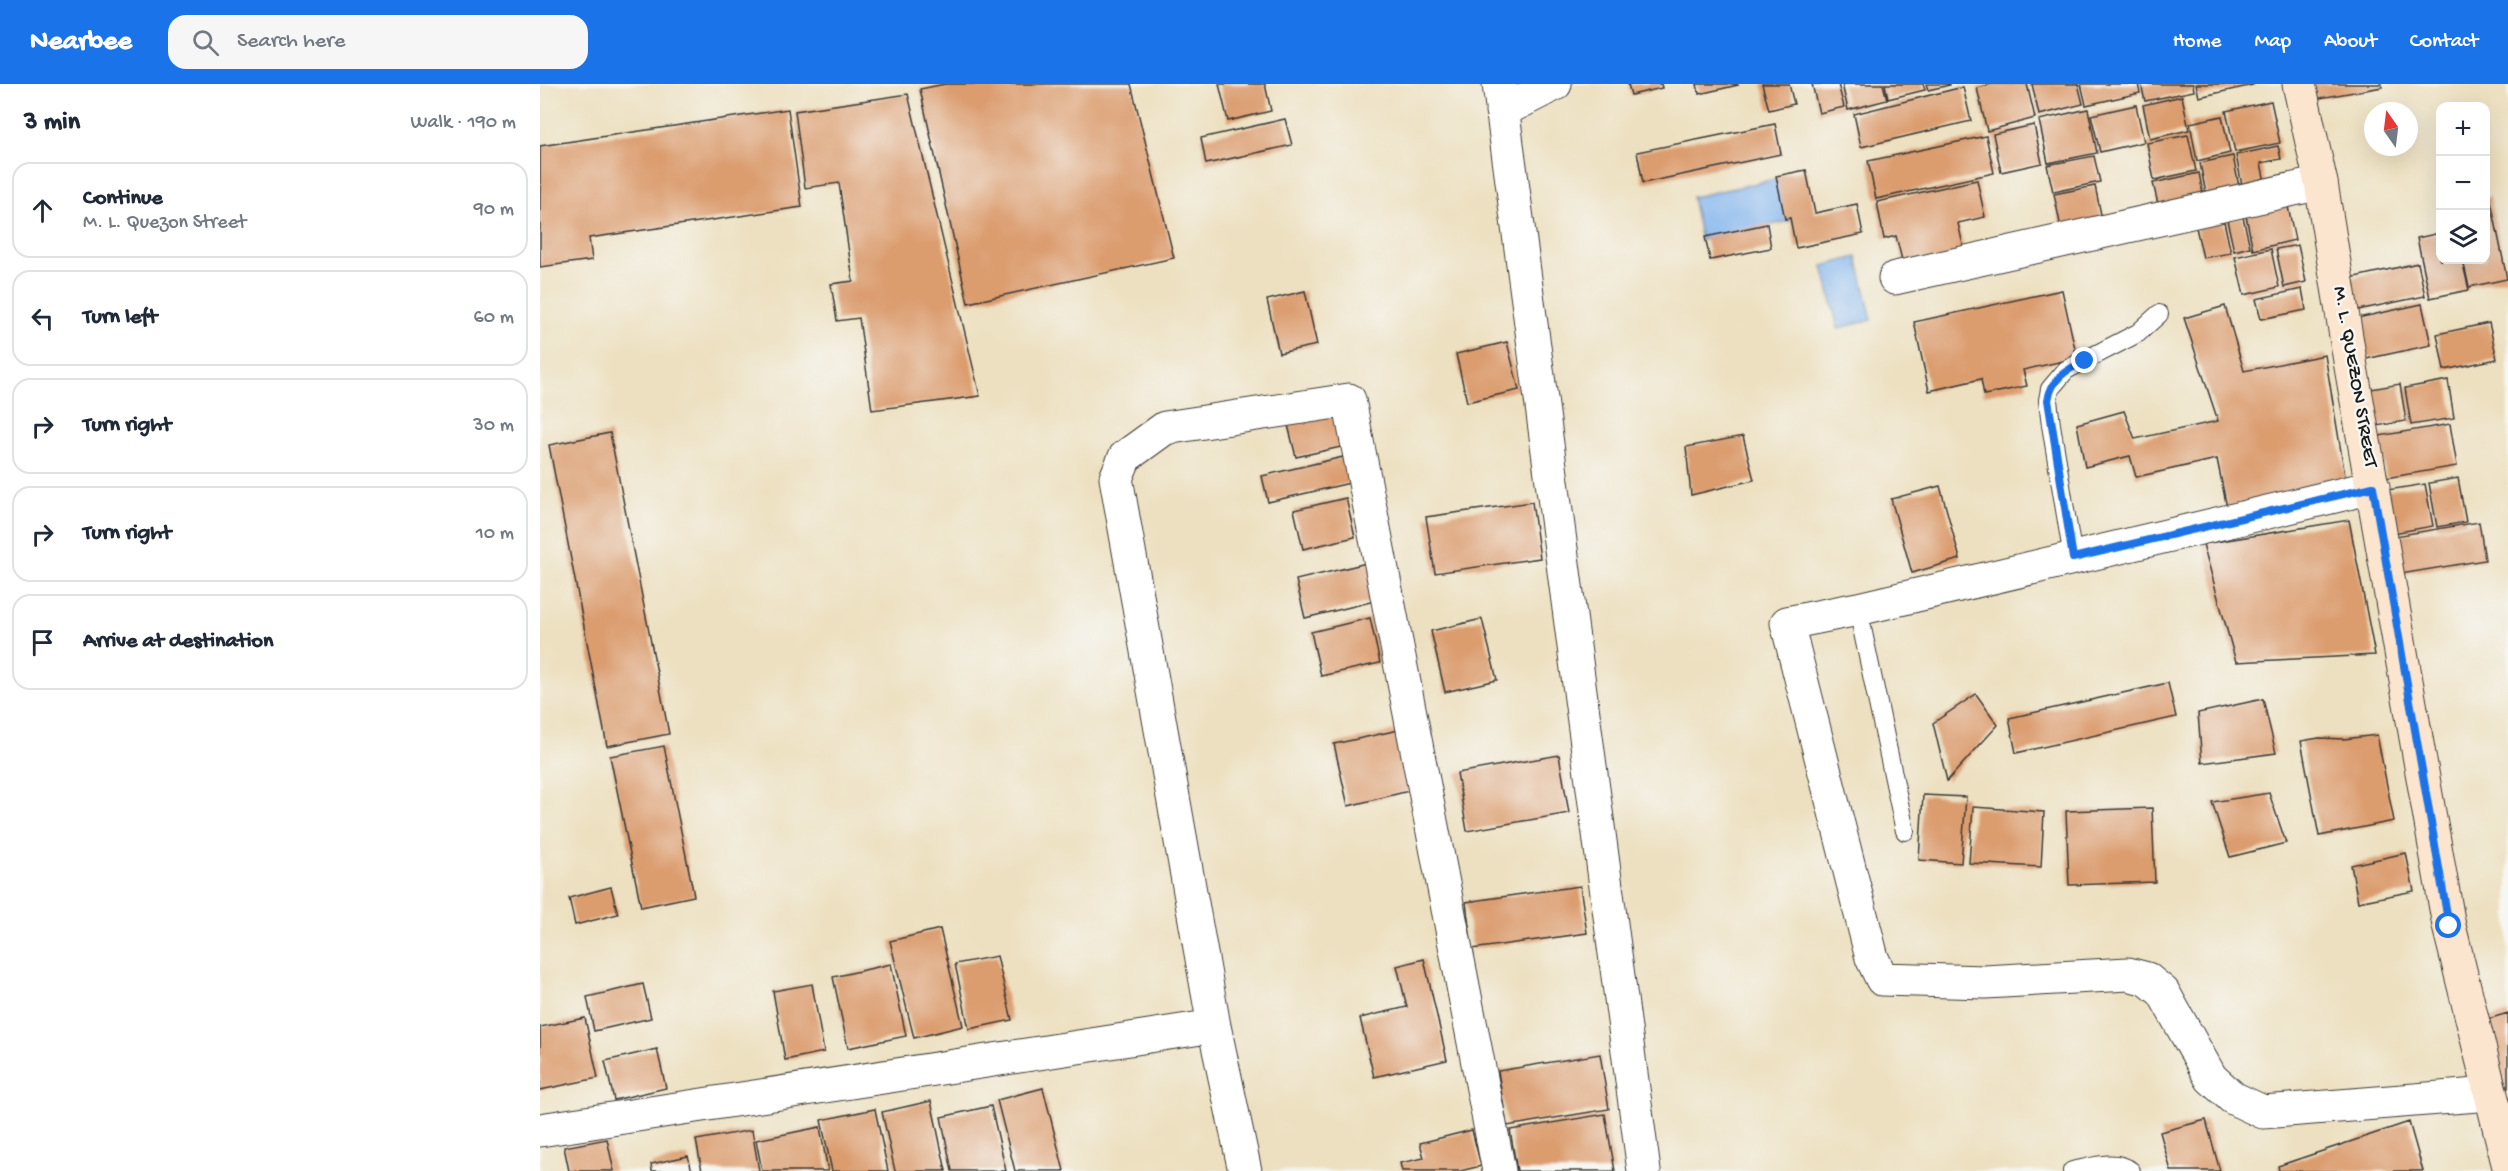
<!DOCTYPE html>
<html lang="en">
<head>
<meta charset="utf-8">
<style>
  body { margin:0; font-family:"Gochi Hand",sans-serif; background:#f6f6f7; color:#1f2937 }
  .controls { position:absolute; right:18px; top:18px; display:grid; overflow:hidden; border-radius:12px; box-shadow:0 6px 24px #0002 }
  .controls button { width:54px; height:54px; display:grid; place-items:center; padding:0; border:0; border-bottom:2px solid #e0e1e3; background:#fff; color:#1f2937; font:30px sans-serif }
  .compass { position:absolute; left:1824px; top:18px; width:54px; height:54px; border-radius:50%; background:#fff; box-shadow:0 6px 24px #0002; rotate:346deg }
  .stop { position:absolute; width:18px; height:18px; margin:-14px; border:4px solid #1a73e8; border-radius:50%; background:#fff }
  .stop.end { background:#1a73e8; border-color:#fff; box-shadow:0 2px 6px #0008 }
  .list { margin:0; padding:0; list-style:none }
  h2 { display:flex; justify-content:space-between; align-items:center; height:78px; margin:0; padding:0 24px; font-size:26px }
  h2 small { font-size:20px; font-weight:400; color:#747a83 }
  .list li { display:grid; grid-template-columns:39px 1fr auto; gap:18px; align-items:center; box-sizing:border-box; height:96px; margin:0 12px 12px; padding:0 12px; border:2px solid #e0e1e3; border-radius:18px }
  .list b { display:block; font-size:22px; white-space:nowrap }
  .list p { margin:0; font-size:20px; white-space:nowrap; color:#747a83 }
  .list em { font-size:20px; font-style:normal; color:#747a83 }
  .icon { flex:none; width:33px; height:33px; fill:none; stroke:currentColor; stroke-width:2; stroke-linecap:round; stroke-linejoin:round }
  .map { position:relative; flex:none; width:1968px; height:1087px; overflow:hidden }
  header { display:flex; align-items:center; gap:36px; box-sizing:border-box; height:84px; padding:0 30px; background:#1a73e8; color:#fff }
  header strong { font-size:28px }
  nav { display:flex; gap:33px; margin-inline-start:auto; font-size:21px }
  .search { width:420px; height:54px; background:#f6f6f7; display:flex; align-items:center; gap:15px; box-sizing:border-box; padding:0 21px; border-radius:18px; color:#747a83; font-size:22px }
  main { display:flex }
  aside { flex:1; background:#fff }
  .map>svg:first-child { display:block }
</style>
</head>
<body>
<header>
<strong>Nearbee</strong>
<div class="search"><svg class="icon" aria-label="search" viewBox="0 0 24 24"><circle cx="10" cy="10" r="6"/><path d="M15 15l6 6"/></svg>Search here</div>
<nav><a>Home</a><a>Map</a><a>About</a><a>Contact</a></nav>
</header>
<main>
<aside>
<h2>3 min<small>Walk · 190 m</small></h2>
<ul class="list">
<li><svg class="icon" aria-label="ahead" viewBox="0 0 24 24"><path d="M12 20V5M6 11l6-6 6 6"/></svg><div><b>Continue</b><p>M. L. Quezon Street</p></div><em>90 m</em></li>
<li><svg class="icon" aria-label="left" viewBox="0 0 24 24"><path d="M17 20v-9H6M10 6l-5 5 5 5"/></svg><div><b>Turn left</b></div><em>60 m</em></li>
<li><svg class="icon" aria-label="right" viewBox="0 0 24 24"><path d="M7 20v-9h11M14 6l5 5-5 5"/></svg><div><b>Turn right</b></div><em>30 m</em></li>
<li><svg class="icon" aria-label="right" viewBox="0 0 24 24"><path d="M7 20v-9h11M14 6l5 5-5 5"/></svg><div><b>Turn right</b></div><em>10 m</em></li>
<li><svg class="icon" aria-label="arrive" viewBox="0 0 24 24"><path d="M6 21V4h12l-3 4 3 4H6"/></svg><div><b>Arrive at destination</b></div></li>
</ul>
</aside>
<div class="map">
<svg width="1968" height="1087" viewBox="0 0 1968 1087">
  <rect width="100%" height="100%" fill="#f6f6f2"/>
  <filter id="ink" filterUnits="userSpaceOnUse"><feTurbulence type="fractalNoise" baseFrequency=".0167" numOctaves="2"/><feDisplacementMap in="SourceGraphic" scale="12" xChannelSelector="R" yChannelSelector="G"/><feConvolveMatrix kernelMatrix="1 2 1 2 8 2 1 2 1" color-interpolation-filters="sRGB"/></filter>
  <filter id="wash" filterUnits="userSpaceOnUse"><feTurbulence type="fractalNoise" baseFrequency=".008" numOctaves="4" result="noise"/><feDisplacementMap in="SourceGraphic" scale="24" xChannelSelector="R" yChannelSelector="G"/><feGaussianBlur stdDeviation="1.35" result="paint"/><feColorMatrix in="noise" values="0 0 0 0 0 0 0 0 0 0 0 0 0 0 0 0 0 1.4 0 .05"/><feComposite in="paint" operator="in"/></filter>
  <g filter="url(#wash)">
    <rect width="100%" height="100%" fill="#ede0c0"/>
    <path fill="#81b4ee" stroke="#4e6885" stroke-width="1.5" d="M 1241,94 L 1250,137 L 1161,156 L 1152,113 Z
      M 1317,173 L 1332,236 L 1298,244 L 1283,182 Z"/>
    <g id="blocks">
      <path fill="#db9c6e" d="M 405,0 L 591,0 L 634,174 L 428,219 L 380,5 Z
        M 679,0 L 725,0 L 731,27 L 688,37 Z
        M 1088,0 L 1121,0 L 1122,4 L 1091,11 Z
        M 1157,0 L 1197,0 L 1198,1 L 1159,10 Z
        M 1222,0 L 1249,0 L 1254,20 L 1229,26 Z
        M 1272,0 L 1298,0 L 1304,23 L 1279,29 Z
        M 1302,0 L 1343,0 L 1347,16 L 1308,26 Z
        M 1345,0 L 1383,0 L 1385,6 L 1348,15 Z
        M 1386,0 L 1410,0 L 1410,1 L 1388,6 Z
        M 1452,0 L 1487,0 L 1495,34 L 1447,47 L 1437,4 Z
        M 1492,0 L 1538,0 L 1543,20 L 1499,31 Z
        M 1541,0 L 1598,0 L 1600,9 L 1546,21 Z
        M 1601,0 L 1653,0 L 1654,7 L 1605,17 Z
        M 1656,0 L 1713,0 L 1713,1 L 1659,13 Z
        M 1772,0 L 1842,0 L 1842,3 L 1775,15 Z
        M 1423,3 L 1431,37 L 1321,63 L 1314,30 Z
        M 368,10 L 440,312 L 332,326 L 319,234 L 297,237 L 291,200 L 313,197 L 299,99 L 265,104 L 255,27 Z
        M 1642,12 L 1649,46 L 1610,55 L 1603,21 Z
        M 1731,17 L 1740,59 L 1695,68 L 1686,27 Z
        M 1596,21 L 1604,58 L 1560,68 L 1551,31 Z
        M 248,25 L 262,123 L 49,154 L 52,176 L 0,183 L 0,62 Z
        M 1548,25 L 1557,69 L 1508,79 L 1499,36 Z
        M 1682,32 L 1690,69 L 1657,77 L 1650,39 Z
        M 745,35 L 752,61 L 666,80 L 661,54 Z
        M 1235,40 L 1241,70 L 1103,99 L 1097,68 Z
        M 1494,41 L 1502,79 L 1461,88 L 1453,50 Z
        M 1648,51 L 1656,87 L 1614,96 L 1607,59 Z
        M 1446,52 L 1454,89 L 1336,115 L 1328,77 Z
        M 1738,62 L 1741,75 L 1721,79 L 1726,103 L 1703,107 L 1696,71 Z
        M 1554,72 L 1560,98 L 1513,108 L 1507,81 Z
        M 1693,72 L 1700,108 L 1667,115 L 1660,79 Z
        M 1266,86 L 1275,129 L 1317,120 L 1323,150 L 1256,164 L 1250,134 L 1245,135 L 1236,92 Z
        M 1659,89 L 1664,115 L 1619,124 L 1613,99 Z
        M 1437,96 L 1445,133 L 1418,139 L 1425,170 L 1364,184 L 1356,152 L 1344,155 L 1337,118 Z
        M 1555,102 L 1563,140 L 1522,149 L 1514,110 Z
        M 1950,112 L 1967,195 L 1929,203 L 1923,176 L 1946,176 L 1946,113 Z
        M 1747,118 L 1755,156 L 1713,166 L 1705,127 Z
        M 1683,133 L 1691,169 L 1663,174 L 1655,139 Z
        M 1703,133 L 1710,163 L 1694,167 L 1687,136 Z
        M 1227,140 L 1231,164 L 1170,176 L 1165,153 Z
        M 1900,149 L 1900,176 L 1922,176 L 1929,206 L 1890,214 L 1877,154 Z
        M 1758,161 L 1766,198 L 1744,203 L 1736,165 Z
        M 1731,165 L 1739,203 L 1704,211 L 1695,173 Z
        M 1878,179 L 1885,212 L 1813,227 L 1806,195 Z
        M 1762,205 L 1766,226 L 1721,235 L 1716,215 Z
        M 1522,206 L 1537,274 L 1483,286 L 1487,302 L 1444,311 L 1441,295 L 1389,307 L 1374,238 Z
        M 765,207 L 777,261 L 739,269 L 727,216 Z
        M 1882,220 L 1891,261 L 1821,276 L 1813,235 Z
        M 1685,222 L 1704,287 L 1785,271 L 1806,398 L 1687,424 L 1677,375 L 1596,393 L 1590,372 L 1545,383 L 1537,340 L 1584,327 L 1595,355 L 1678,337 L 1644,234 Z
        M 1949,239 L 1957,275 L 1904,286 L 1897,250 Z
        M 967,258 L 979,306 L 927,318 L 916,270 Z
        M 1908,296 L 1914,334 L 1871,341 L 1865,304 Z
        M 1860,300 L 1866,337 L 1837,342 L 1831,305 Z
        M 802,328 L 810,361 L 756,373 L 748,341 Z
        M 1910,340 L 1917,382 L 1846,394 L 1839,352 Z
        M 70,349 L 129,650 L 67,662 L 9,361 Z
        M 1203,352 L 1214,396 L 1151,411 L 1146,363 Z
        M 803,373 L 810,399 L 728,418 L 722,392 Z
        M 1918,394 L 1926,438 L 1897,443 L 1889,399 Z
        M 1885,400 L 1893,442 L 1848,450 L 1841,407 Z
        M 1400,402 L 1420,475 L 1372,489 L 1351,415 Z
        M 806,414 L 815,453 L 763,465 L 754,426 Z
        M 992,418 L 1000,474 L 895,489 L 886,433 Z
        M 1809,436 L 1835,571 L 1696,578 L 1663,460 Z
        M 1939,438 L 1945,476 L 1861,490 L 1855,452 Z
        M 831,478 L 839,516 L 765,534 L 756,496 Z
        M 830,534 L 840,579 L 781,592 L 771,548 Z
        M 942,535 L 957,596 L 905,608 L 891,547 Z
        M 1628,599 L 1636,633 L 1476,669 L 1469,634 Z
        M 1436,610 L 1458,641 L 1407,697 L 1393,639 Z
        M 1723,615 L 1736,669 L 1662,679 L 1658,629 Z
        M 859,646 L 873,706 L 808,722 L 794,660 Z
        M 1837,651 L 1854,737 L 1779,752 L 1761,657 L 1779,654 L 1804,655 Z
        M 124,662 L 154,812 L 101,823 L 70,672 Z
        M 1019,671 L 1029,729 L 927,747 L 917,689 Z
        M 1729,709 L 1746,759 L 1690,773 L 1672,718 Z
        M 1383,711 L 1426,713 L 1421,779 L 1379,776 Z
        M 1433,723 L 1504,728 L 1501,783 L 1429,779 Z
        M 1612,724 L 1615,798 L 1529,801 L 1526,727 Z
        M 1866,769 L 1874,807 L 1818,818 L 1811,781 Z
        M 1040,802 L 1047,849 L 932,865 L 926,818 Z
        M 71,803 L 78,830 L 35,841 L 29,814 Z
        M 400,845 L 423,942 L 374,954 L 350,857 Z
        M 457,872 L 472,936 L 429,945 L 415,880 Z
        M 884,875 L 907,976 L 834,993 L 820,934 L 867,923 L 857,882 Z
        M 351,880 L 366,952 L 308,964 L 293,893 Z
        M 103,900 L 111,934 L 54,947 L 47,913 Z
        M 272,900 L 284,968 L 245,976 L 233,907 Z
        M 1968,929 L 1968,1004 L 1967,1005 L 1948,935 Z
        M 45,934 L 58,994 L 0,1006 L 0,943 Z
        M 117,965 L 126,1004 L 74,1016 L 65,977 Z
        M 1060,970 L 1069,1025 L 967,1042 L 958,987 Z
        M 503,1004 L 524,1087 L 475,1087 L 457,1016 Z
        M 391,1017 L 406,1087 L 355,1087 L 342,1028 Z
        M 451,1022 L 466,1087 L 412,1087 L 401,1033 Z
        M 335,1025 L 348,1087 L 292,1087 L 281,1036 Z
        M 1065,1030 L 1075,1087 L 977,1087 L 970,1046 Z
        M 1666,1036 L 1680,1087 L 1631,1087 L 1620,1048 Z
        M 1869,1038 L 1883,1087 L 1739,1087 L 1738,1082 Z
        M 280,1043 L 288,1087 L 222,1087 L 216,1056 Z
        M 212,1046 L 219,1087 L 162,1087 L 156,1056 Z
        M 932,1046 L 941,1082 L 920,1087 L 862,1087 L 860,1079 L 884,1074 L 880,1059 Z
        M 67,1055 L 74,1087 L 29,1087 L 24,1063 Z
        M 148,1072 L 152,1087 L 112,1087 L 111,1080 Z"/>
    </g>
  </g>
  <g filter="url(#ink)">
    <use href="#blocks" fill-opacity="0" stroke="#3b3935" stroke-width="1.5"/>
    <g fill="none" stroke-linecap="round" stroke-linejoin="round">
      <g stroke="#3b3935" stroke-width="20">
        <path id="lane" d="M 1533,474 L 1511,341 L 1508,316 L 1510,305 L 1526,286 L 1598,249 L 1619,230
          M 1318,525 L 1365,747
          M 1532,1087 C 1549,1084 1576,1074 1591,1087"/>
      </g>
      <g stroke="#3b3935" stroke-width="35">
        <path id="street" d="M 959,0 L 1104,1087
          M 962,27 L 1015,0
          M 1355,194 L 1781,99
          M 1833,403 L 1318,525 L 1247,539 L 1332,874 L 1342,895 L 1445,898 L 1588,890 L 1607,895 L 1623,908 L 1671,994 L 1693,1014 L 1723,1028 L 1950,1010
          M 0,1046 L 674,942
          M 705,1087 L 674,942 L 576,394 L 585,373 L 625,344 L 809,316 L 959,1087"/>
      </g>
      <g stroke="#3b3935" stroke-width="35">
        <path id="secondary" d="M 1759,0 L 1781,99 L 1811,283 L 1909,842 L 1968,1079"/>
      </g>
      <use href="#lane" stroke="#fff" stroke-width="18"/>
      <use href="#street" stroke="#fff" stroke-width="33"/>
      <use href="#secondary" stroke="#fbe5cf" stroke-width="33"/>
    </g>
  </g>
  <g fill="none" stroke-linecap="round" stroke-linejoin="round" filter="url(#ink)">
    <path stroke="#1a73e8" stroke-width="8" d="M 1545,277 C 1526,286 1512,294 1508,316 L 1533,474 L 1833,403 L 1909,842"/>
  </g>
  <g text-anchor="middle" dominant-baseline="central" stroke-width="5" stroke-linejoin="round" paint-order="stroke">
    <g font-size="20" fill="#1c1c1c" stroke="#f6f6f2">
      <text transform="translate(1814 293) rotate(80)">M. L. QUEZON STREET</text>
    </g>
  </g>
</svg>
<div class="controls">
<button>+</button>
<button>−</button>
<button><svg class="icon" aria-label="layers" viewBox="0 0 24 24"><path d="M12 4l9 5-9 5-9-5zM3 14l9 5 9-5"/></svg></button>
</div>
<svg class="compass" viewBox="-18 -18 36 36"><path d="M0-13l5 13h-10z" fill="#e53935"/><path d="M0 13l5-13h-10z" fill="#747a83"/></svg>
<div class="stop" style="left:1909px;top:842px"></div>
<div class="stop end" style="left:1545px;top:277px"></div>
</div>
</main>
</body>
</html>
